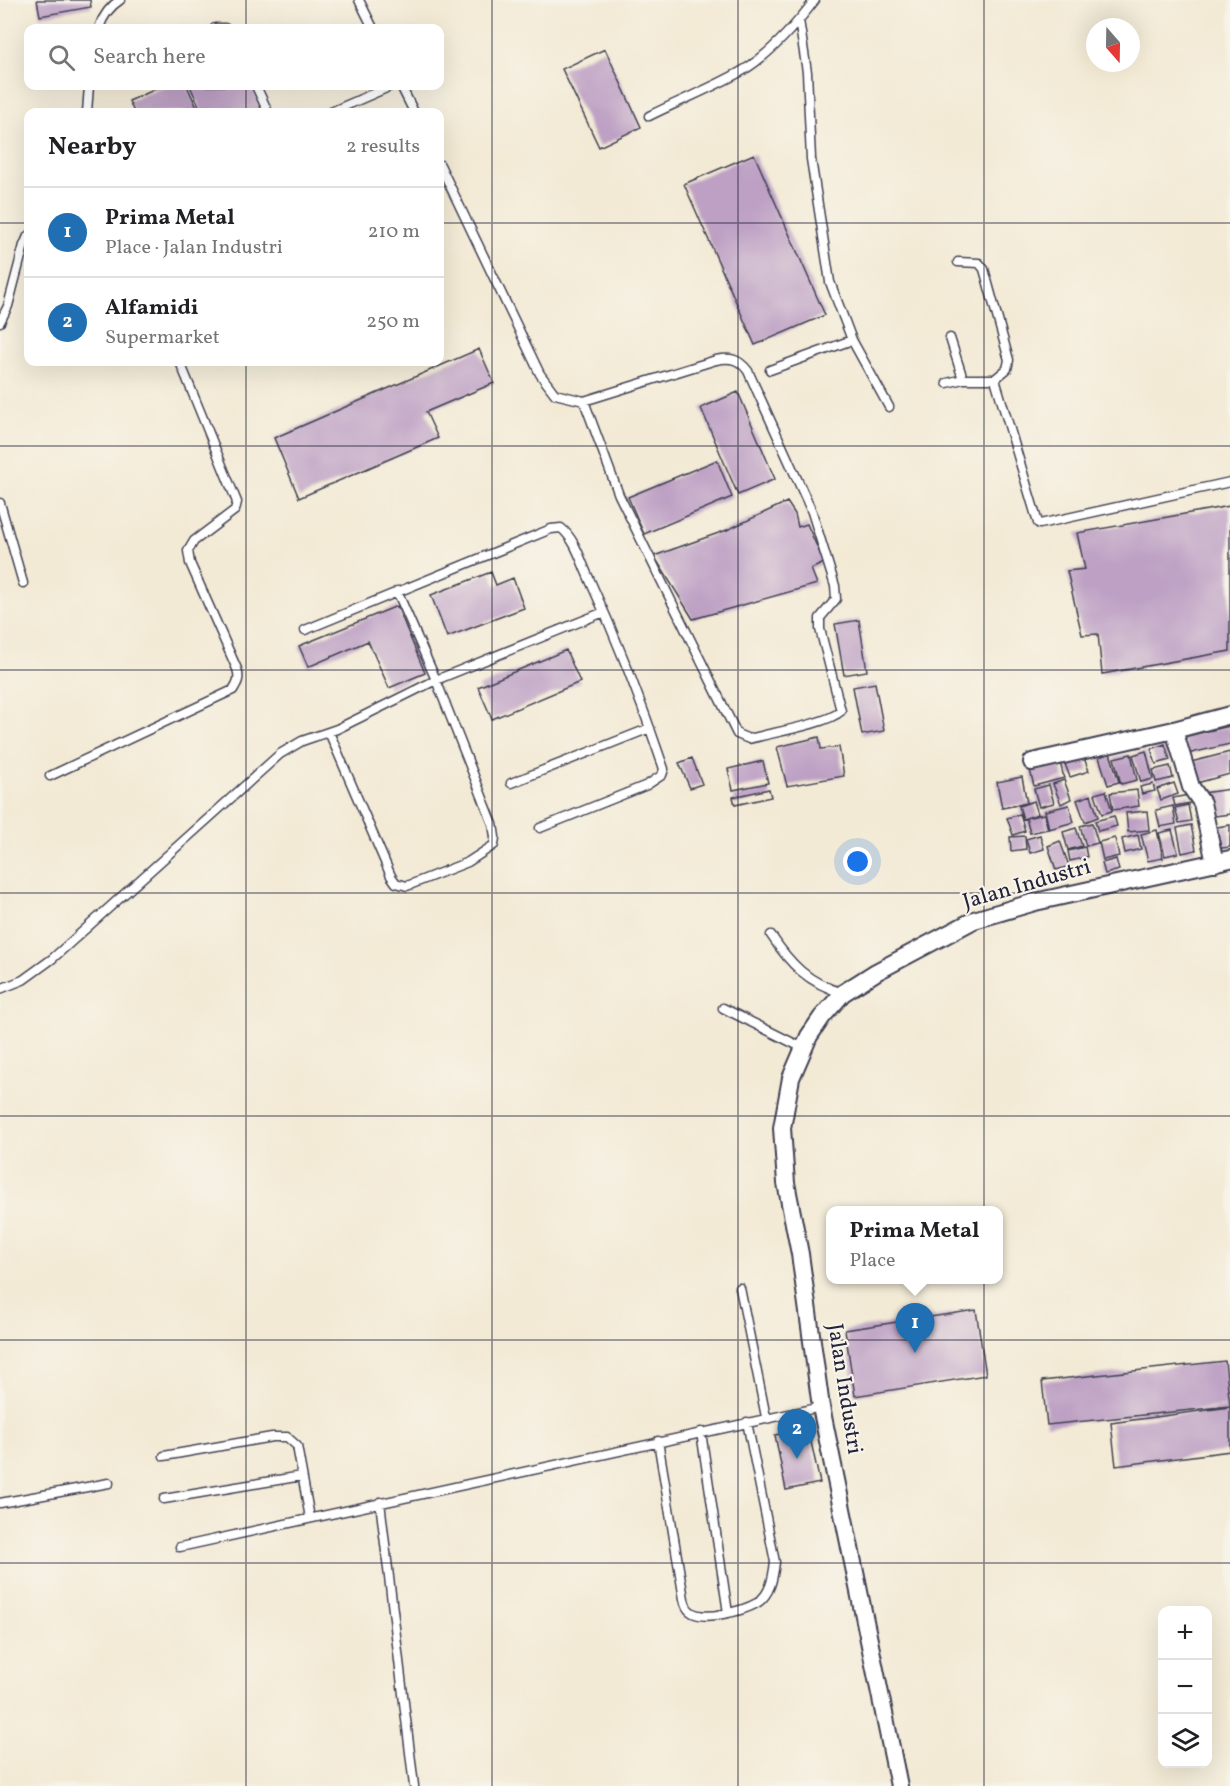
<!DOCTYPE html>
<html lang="en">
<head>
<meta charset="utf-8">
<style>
  body { margin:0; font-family:Vollkorn,serif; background:#f6f6f6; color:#202124 }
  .controls { position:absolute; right:18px; bottom:18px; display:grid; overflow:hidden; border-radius:12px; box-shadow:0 6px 24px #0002 }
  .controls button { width:54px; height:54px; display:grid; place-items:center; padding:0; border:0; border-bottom:2px solid #e0e0e0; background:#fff; color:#202124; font:30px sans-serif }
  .compass { position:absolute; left:1086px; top:18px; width:54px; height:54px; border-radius:50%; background:#fff; box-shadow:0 6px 24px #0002; rotate:160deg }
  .you { position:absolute; left:858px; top:862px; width:21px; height:21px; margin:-15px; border:4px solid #fff; border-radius:50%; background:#1a73e8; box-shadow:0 0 0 9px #1a73e833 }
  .badge { display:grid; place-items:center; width:39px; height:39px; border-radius:50%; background:#1f6fb2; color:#fff; font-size:20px; font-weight:700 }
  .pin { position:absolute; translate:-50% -50px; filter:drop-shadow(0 2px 3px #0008) }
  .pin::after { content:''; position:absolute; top:32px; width:21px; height:18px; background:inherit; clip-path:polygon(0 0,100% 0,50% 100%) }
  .popup { position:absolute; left:826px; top:1206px; width:177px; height:78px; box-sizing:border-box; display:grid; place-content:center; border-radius:12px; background:#fff; filter:drop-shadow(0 2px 4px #0005); font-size:20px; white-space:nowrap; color:#757577 }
  .popup b { font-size:22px; color:#202124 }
  .popup::after { content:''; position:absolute; left:50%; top:100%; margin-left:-12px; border:12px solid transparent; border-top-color:#fff }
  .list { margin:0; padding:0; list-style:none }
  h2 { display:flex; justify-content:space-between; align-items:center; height:78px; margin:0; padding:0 24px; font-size:26px }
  h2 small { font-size:20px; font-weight:400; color:#757577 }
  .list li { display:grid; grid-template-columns:39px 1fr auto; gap:18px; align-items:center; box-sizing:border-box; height:90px; padding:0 24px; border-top:2px solid #e0e0e0 }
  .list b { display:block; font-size:22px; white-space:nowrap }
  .list p { margin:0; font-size:20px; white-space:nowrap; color:#757577 }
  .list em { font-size:20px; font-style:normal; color:#757577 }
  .icon { flex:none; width:33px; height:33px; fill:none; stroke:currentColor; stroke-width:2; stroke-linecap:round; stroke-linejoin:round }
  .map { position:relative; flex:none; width:1230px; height:1786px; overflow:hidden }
  .search { position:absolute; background:#fff; box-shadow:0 6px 24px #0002; left:24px; top:24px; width:420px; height:66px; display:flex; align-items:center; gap:15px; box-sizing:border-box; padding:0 21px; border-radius:12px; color:#757577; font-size:22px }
  .panel { position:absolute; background:#fff; box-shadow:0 6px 24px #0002; left:24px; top:108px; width:420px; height:258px; border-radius:12px }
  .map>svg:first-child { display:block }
</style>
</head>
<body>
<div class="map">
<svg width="1230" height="1786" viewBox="0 0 1230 1786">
  <rect width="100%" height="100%" fill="#f7f3e8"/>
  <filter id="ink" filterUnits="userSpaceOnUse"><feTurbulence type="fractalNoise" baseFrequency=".0167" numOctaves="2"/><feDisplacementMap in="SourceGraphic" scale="12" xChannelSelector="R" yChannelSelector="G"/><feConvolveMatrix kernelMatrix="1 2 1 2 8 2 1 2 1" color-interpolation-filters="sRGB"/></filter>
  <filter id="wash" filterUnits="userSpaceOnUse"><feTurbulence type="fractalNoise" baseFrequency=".008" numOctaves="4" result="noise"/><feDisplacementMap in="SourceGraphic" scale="24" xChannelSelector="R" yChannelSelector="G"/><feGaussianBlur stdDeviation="1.35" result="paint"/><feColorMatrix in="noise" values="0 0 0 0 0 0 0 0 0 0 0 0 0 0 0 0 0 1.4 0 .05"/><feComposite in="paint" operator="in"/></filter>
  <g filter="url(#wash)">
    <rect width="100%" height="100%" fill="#f3ead5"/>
    <g id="blocks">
      <path fill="#bda0c4" d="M 37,0 L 90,0 L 91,7 L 40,16 Z
        M 605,49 L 641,127 L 599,147 L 562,69 Z
        M 163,86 L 187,86 L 199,112 L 134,112 L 129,101 Z
        M 190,86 L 253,86 L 266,112 L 202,112 Z
        M 754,154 L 825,315 L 755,345 L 684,184 Z
        M 479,349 L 494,383 L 426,412 L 438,438 L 299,498 L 274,438 Z
        M 738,392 L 775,479 L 738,495 L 701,408 Z
        M 717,460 L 732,497 L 644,534 L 628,497 Z
        M 787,502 L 795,514 L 798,527 L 807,524 L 824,563 L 811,569 L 817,584 L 693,619 L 654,556 L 727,530 Z
        M 1230,506 L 1230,651 L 1102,674 L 1098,634 L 1082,635 L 1067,571 L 1085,569 L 1077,533 Z
        M 491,572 L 496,585 L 513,578 L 524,608 L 447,637 L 431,595 Z
        M 397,606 L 425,673 L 389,688 L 368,641 L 308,667 L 299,646 Z
        M 859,620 L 867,671 L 844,675 L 835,624 Z
        M 566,650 L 580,682 L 492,719 L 478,687 Z
        M 875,683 L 884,731 L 862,735 L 853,687 Z
        M 1230,726 L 1230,744 L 1187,754 L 1183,737 Z
        M 819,737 L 821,749 L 839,747 L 844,776 L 787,786 L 777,747 Z
        M 1165,744 L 1170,760 L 1156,764 L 1151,749 Z
        M 1146,751 L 1153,779 L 1141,782 L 1133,755 Z
        M 1230,752 L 1230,774 L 1193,784 L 1187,763 Z
        M 1110,753 L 1119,782 L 1108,785 L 1099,757 Z
        M 1131,754 L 1137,780 L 1121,784 L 1114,758 Z
        M 692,758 L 702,784 L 690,788 L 679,763 Z
        M 1084,758 L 1089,771 L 1070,777 L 1065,764 Z
        M 763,761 L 768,783 L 733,790 L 728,769 Z
        M 1060,762 L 1064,778 L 1034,786 L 1030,770 Z
        M 1170,766 L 1173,778 L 1156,782 L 1153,770 Z
        M 1022,777 L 1027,803 L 1002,808 L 997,782 Z
        M 1064,780 L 1071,799 L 1061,804 L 1053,784 Z
        M 1174,783 L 1178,794 L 1161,800 L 1157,789 Z
        M 1153,784 L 1155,791 L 1142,794 L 1140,787 Z
        M 1049,785 L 1054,803 L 1039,807 L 1034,789 Z
        M 769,789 L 771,797 L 735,805 L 733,797 Z
        M 1230,789 L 1230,814 L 1207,817 L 1203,793 Z
        M 1137,790 L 1139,806 L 1113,810 L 1110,793 Z
        M 1106,791 L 1112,811 L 1102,814 L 1095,794 Z
        M 1091,795 L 1098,817 L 1085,822 L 1077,800 Z
        M 1189,795 L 1190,803 L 1175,806 L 1173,798 Z
        M 1034,801 L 1038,814 L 1023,819 L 1019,806 Z
        M 1069,805 L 1074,822 L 1049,829 L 1045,811 Z
        M 1188,805 L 1191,821 L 1179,823 L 1175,808 Z
        M 1173,806 L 1176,824 L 1160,827 L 1156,810 Z
        M 1147,811 L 1149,830 L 1128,832 L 1126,813 Z
        M 1020,814 L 1025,831 L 1013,835 L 1007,818 Z
        M 1044,814 L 1048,829 L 1030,833 L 1026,818 Z
        M 1114,816 L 1117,826 L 1098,831 L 1095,821 Z
        M 1092,823 L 1098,843 L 1086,846 L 1080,826 Z
        M 1191,825 L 1196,850 L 1182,853 L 1177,828 Z
        M 1230,825 L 1230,847 L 1214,849 L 1211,828 Z
        M 1076,828 L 1082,846 L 1068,850 L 1063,832 Z
        M 1157,830 L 1163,858 L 1148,861 L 1141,834 Z
        M 1172,830 L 1178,853 L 1165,856 L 1159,833 Z
        M 1040,835 L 1044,849 L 1030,853 L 1026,839 Z
        M 1138,835 L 1141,849 L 1125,853 L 1122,839 Z
        M 1025,836 L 1026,849 L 1011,851 L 1010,837 Z
        M 1115,838 L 1119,856 L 1103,860 L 1099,842 Z
        M 1060,841 L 1069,866 L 1056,870 L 1048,846 Z
        M 1085,847 L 1087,857 L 1070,861 L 1068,851 Z
        M 1116,859 L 1119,870 L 1105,874 L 1102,863 Z
        M 976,1310 L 986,1375 L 855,1396 L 845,1330 Z
        M 1225,1361 L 1230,1406 L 1047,1425 L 1042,1381 Z
        M 1230,1407 L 1230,1451 L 1116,1466 L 1111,1423 Z
        M 808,1428 L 820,1483 L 786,1490 L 775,1435 Z"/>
    </g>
  </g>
  <g filter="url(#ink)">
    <use href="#blocks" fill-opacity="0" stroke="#414052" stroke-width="1.5"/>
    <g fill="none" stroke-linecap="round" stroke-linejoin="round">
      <g stroke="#414052" stroke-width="11">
        <path id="lane" d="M 359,0 L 373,28
          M 799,20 L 807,72 L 811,159 L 830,282 L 852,340 L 889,407
          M 99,28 C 103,16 109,7 120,0
          M 215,28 L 225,28
          M 256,86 L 268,112
          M 401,86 L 414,112
          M 87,112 L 89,86
          M 331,112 L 391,86
          M 649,116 C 679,101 712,88 742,71 C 770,55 795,26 815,0
          M 440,165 L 540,374 L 555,394 L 584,401 L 619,495 L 737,734 L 749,739 C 770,733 827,724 841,711 L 820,629 L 820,618 L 836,599 L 835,586 L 812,512 L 748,371 C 739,359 731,357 716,360 L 584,401
          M 958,262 L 979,263 L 984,269 L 1009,360 L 1007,369 L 995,379 L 1038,523 L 1040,524 L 1230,482
          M 0,322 L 8,306 L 24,245 L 28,236
          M 950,338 L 963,379
          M 770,370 L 852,340
          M 947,383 L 963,379 L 995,379
          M 0,503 L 23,583
          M 305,630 L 551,529 L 561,528 C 575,539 581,561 588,576 C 617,639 642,703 664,769 L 662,775 L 647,785 L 540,828
          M 329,732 L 391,876 L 396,883 L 407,886 L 468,862 L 494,845 L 495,837 L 493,824 L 436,680 L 397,591
          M 50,776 L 233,690 C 238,682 240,678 237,669 L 190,563 L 188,551 L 194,541 L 235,510 L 237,502 L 180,362
          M 511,783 L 650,728
          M 771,935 C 790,964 808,983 843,993
          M 0,989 L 23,980 L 52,959 L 280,754 L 302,741 L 337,729 L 436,680 L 604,612
          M 723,1008 L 803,1048
          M 740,1288 L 766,1417
          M 701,1432 L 728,1613
          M 658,1441 L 684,1599 C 685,1604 686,1608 690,1611 C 702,1622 743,1611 757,1603 C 771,1594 773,1577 775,1562 L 747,1422
          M 164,1456 L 272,1437 L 287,1437 L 297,1446 L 310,1518
          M 164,1499 L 302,1476
          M 380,1502 L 414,1786
          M 0,1503 L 109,1483
          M 180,1547 L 821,1407"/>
      </g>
      <g stroke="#414052" stroke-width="20">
        <path id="street" d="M 1174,730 L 1191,787 L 1202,803 L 1215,863
          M 1032,762 L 1174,730 L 1230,715
          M 899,1786 L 821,1407 L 800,1254 L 786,1183 L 782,1128 L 791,1078 L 809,1036 L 822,1017 L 843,993 L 876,972 L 974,920 L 1035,902 L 1230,859"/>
      </g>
      <use href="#lane" stroke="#fff" stroke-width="8"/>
      <use href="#street" stroke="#fff" stroke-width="16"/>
    </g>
  </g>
  <path fill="none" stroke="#22223b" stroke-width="1.5" stroke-opacity="0.55" d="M 246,0 L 246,28M 492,0 L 492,1786M 738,0 L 738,1786M 984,0 L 984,1786M 246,86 L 246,112M 0,223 L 28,223M 440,223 L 1230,223M 246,362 L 246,1786M 0,446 L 1230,446M 0,670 L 1230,670M 0,893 L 1230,893M 0,1116 L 1230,1116M 0,1340 L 1230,1340M 0,1563 L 1230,1563"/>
  <g text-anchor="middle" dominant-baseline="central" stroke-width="4.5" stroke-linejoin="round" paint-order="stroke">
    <g font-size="22" fill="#22223b" stroke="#f7f3e8">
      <text transform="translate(1027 885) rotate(-16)">Jalan Industri</text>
      <text transform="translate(844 1389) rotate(81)">Jalan Industri</text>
    </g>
  </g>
</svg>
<div class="controls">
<button>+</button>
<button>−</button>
<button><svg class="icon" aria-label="layers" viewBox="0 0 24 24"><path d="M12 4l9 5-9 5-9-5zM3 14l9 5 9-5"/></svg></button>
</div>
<svg class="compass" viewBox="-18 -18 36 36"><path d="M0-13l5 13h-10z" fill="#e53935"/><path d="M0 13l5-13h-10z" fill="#757577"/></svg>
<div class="you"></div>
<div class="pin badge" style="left:915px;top:1353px">1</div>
<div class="popup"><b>Prima Metal</b>Place</div>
<div class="pin badge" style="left:797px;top:1459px">2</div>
<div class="search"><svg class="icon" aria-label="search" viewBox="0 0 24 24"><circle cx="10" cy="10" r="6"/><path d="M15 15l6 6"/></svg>Search here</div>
<section class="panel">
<h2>Nearby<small>2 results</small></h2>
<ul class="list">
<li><span class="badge">1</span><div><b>Prima Metal</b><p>Place · Jalan Industri</p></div><em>210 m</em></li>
<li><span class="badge">2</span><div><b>Alfamidi</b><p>Supermarket</p></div><em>250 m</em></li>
</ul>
</section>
</div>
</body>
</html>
